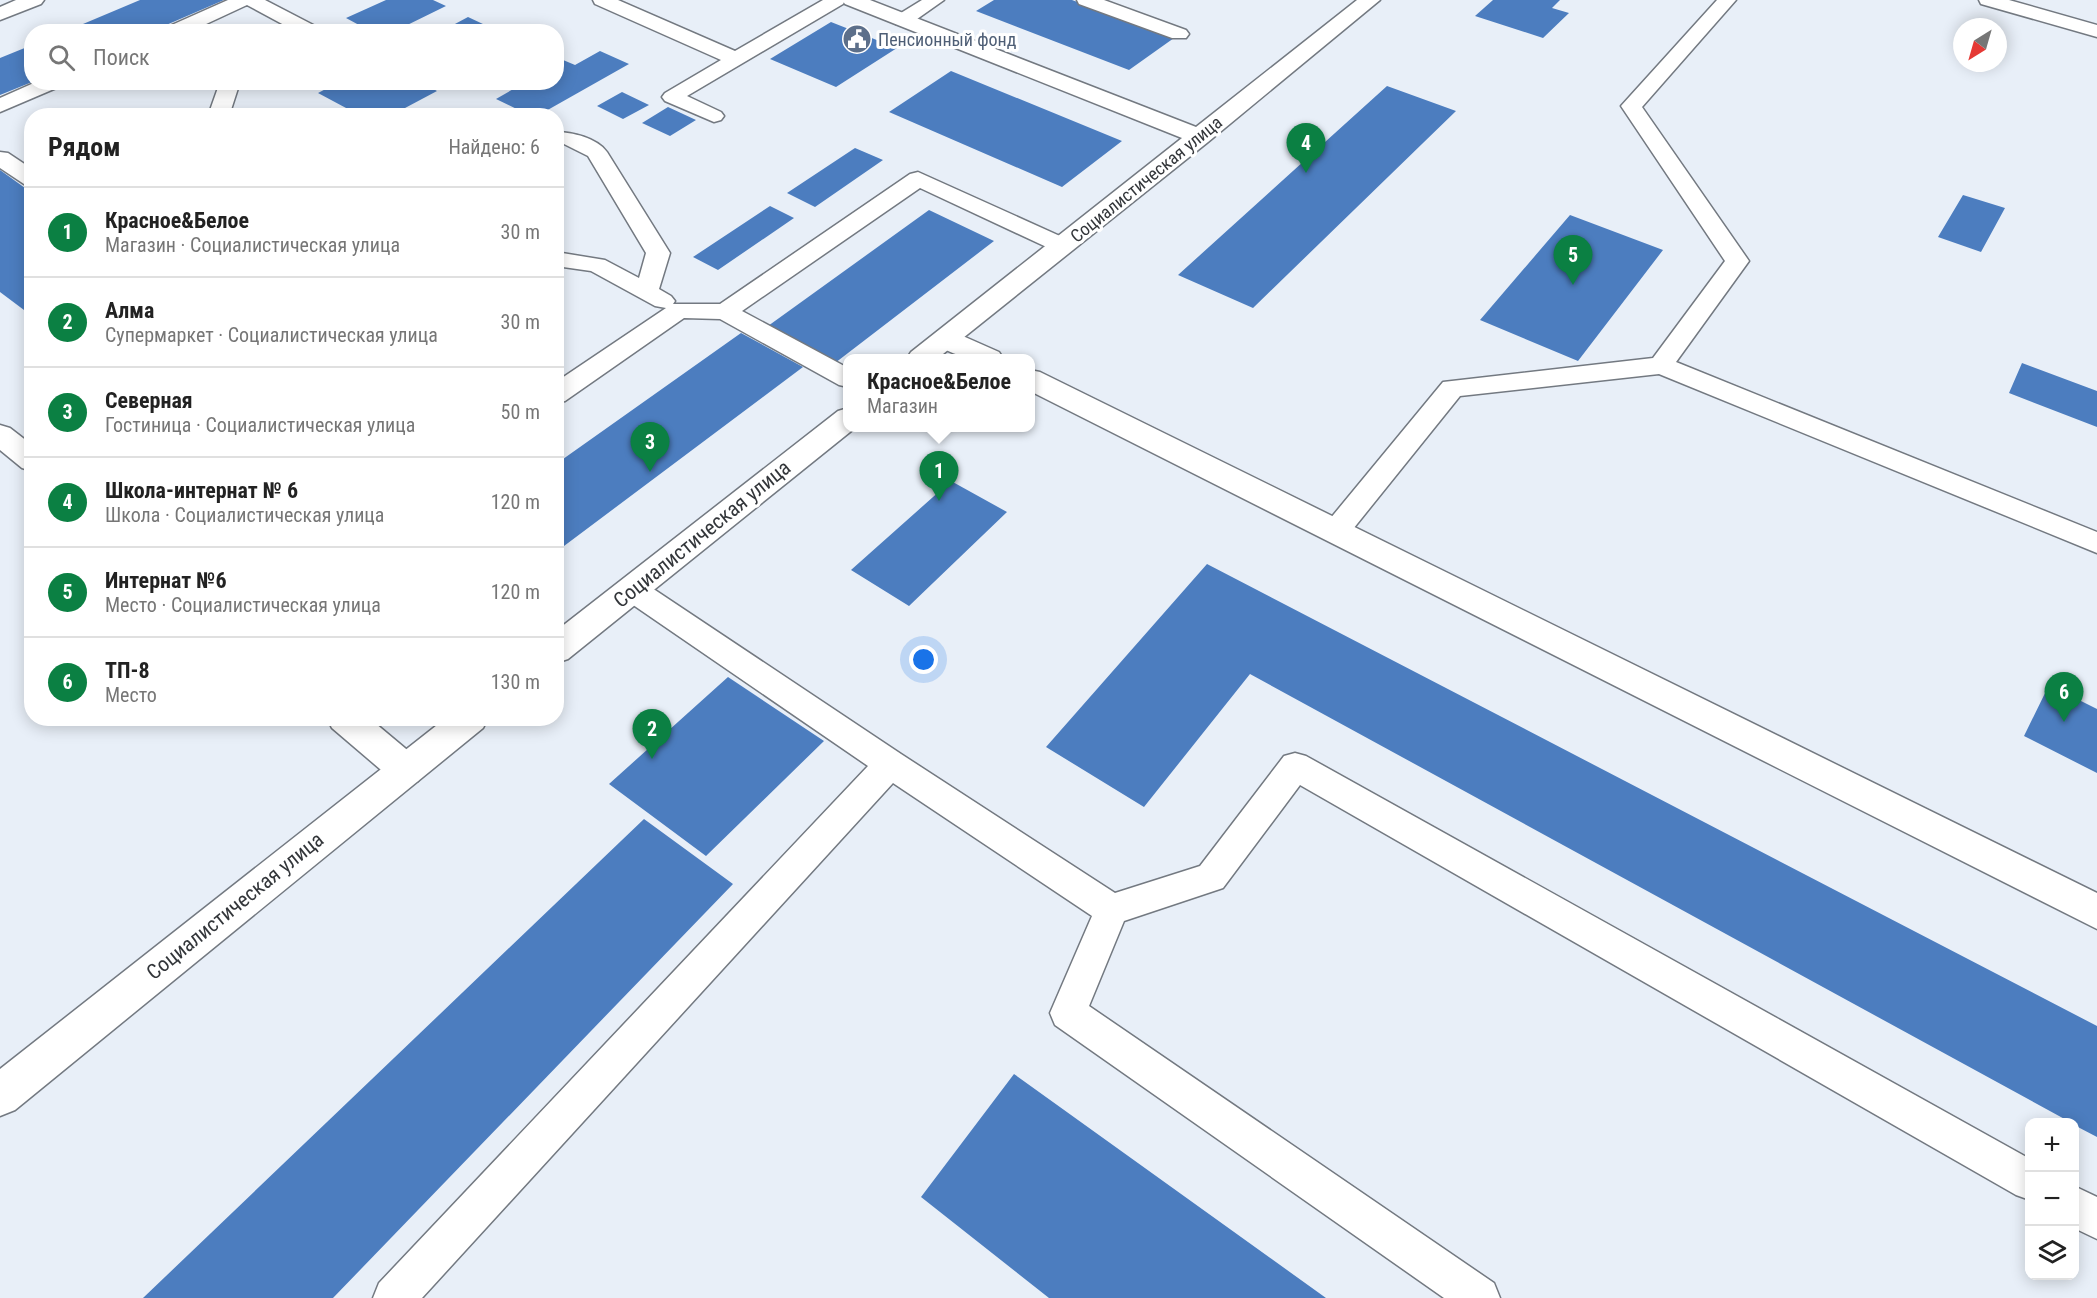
<!DOCTYPE html>
<html lang="ru">
<head>
<meta charset="utf-8">
<style>
  body { margin:0; font-family:"Roboto Condensed",sans-serif; background:#f2f2f2; color:#222 }
  .controls { position:absolute; right:18px; bottom:18px; display:grid; overflow:hidden; border-radius:12px; box-shadow:0 3px 15px #0003 }
  .controls button { width:54px; height:54px; display:grid; place-items:center; padding:0; border:0; border-bottom:2px solid #e0e0e0; background:#fff; color:#222; font:30px sans-serif }
  .compass { position:absolute; left:1953px; top:18px; width:54px; height:54px; border-radius:50%; background:#fff; box-shadow:0 3px 15px #0003; rotate:217deg }
  .you { position:absolute; left:924px; top:660px; width:21px; height:21px; margin:-15px; border:4px solid #fff; border-radius:50%; background:#1a73e8; box-shadow:0 0 0 9px #1a73e833 }
  .badge { display:grid; place-items:center; width:39px; height:39px; border-radius:50%; background:#0b8043; color:#fff; font-size:20px; font-weight:700 }
  .pin { position:absolute; translate:-50% -50px; filter:drop-shadow(0 2px 3px #0008) }
  .pin::after { content:''; position:absolute; top:32px; width:21px; height:18px; background:inherit; clip-path:polygon(0 0,100% 0,50% 100%) }
  .popup { position:absolute; left:843px; top:354px; width:192px; height:78px; box-sizing:border-box; display:grid; place-content:center; border-radius:12px; background:#fff; filter:drop-shadow(0 2px 4px #0005); font-size:20px; white-space:nowrap; color:#767676 }
  .popup b { font-size:22px; color:#222 }
  .popup::after { content:''; position:absolute; left:50%; top:100%; margin-left:-12px; border:12px solid transparent; border-top-color:#fff }
  .list { margin:0; padding:0; list-style:none }
  h2 { display:flex; justify-content:space-between; align-items:center; height:78px; margin:0; padding:0 24px; font-size:26px }
  h2 small { font-size:20px; font-weight:400; color:#767676 }
  .list li { display:grid; grid-template-columns:39px 1fr auto; gap:18px; align-items:center; box-sizing:border-box; height:90px; padding:0 24px; border-top:2px solid #e0e0e0 }
  .list b { display:block; font-size:22px; white-space:nowrap }
  .list p { margin:0; font-size:20px; white-space:nowrap; color:#767676 }
  .list em { font-size:20px; font-style:normal; color:#767676 }
  .icon { flex:none; width:33px; height:33px; fill:none; stroke:currentColor; stroke-width:2; stroke-linecap:round; stroke-linejoin:round }
  .map { position:relative; flex:none; width:2097px; height:1298px; overflow:hidden }
  .search { position:absolute; background:#fff; box-shadow:0 3px 15px #0003; left:24px; top:24px; width:540px; height:66px; display:flex; align-items:center; gap:15px; box-sizing:border-box; padding:0 21px; border-radius:24px; color:#767676; font-size:22px }
  .panel { position:absolute; background:#fff; box-shadow:0 3px 15px #0003; left:24px; top:108px; width:540px; height:618px; border-radius:24px }
  .map>svg:first-child { display:block }
</style>
</head>
<body>
<div class="map">
<svg width="2097" height="1298" viewBox="0 0 2097 1298">
  <rect width="100%" height="100%" fill="#e8eff8"/>
  <path fill="#4c7dbf" d="M 140,0 L 224,0 L 150,32 L 64,32 Z
    M 386,0 L 433,0 L 446,6 L 393,32 L 372,32 L 346,18 Z
    M 994,0 L 1072,0 L 1174,38 L 1129,70 L 976,11 Z
    M 1493,0 L 1560,0 L 1552,8 L 1569,13 L 1543,38 L 1475,16 Z
    M 468,17 L 500,32 L 440,32 Z
    M 831,22 L 897,48 L 836,87 L 770,59 Z
    M 32,45 L 32,82 L 0,95 L 0,58 Z
    M 600,51 L 629,64 L 537,116 L 531,116 L 496,99 L 515,88 L 503,82 L 556,82 L 556,57 L 575,65 Z
    M 951,71 L 1122,141 L 1062,187 L 889,112 Z
    M 339,82 L 421,82 L 437,91 L 390,116 L 361,116 L 318,93 Z
    M 1387,86 L 1456,111 L 1253,308 L 1178,275 Z
    M 622,92 L 649,105 L 623,119 L 597,106 Z
    M 668,107 L 696,120 L 670,136 L 642,123 Z
    M 855,148 L 883,160 L 815,207 L 787,193 Z
    M 0,170 L 32,193 L 32,316 L 0,292 Z
    M 1963,195 L 2005,208 L 1981,252 L 1938,237 Z
    M 770,206 L 794,218 L 718,270 L 693,257 Z
    M 929,210 L 994,241 L 835,363 L 768,326 Z
    M 1570,215 L 1663,250 L 1578,361 L 1480,320 Z
    M 741,333 L 803,367 L 556,552 L 556,464 Z
    M 2022,363 L 2097,391 L 2097,427 L 2009,393 Z
    M 951,481 L 1007,512 L 909,606 L 851,570 Z
    M 1207,564 L 2097,1026 L 2097,1137 L 2074,1125 L 2074,1122 L 2070,1122 L 1250,674 L 1144,807 L 1046,747 Z
    M 728,677 L 824,741 L 706,856 L 609,784 Z
    M 2049,685 L 2097,709 L 2097,773 L 2024,736 Z
    M 644,819 L 733,884 L 333,1298 L 143,1298 Z
    M 1014,1074 L 1326,1298 L 1049,1298 L 921,1197 Z"/>
  <g fill="none" stroke-linecap="round" stroke-linejoin="round">
    <g stroke="#737981" stroke-width="3">
      <path id="lane" d="M 228,0 L 265,0 L 319,28 L 321,32 L 297,32 L 247,5 L 189,32 L 163,32 L 165,28 Z
        M 593,0 L 618,0 L 735,51 L 823,0 L 845,0 L 843,4 L 687,96 L 721,112 L 724,116 L 721,120 L 714,122 L 665,101 L 662,97 L 665,93 L 721,60 L 595,4 Z
        M 922,0 L 944,0 L 910,24 L 896,24 L 893,20 L 896,16 Z
        M 1077,0 L 1104,0 L 1186,30 L 1189,34 L 1186,38 L 1172,38 L 1079,4 Z
        M 1717,0 L 1736,0 L 1642,107 L 1749,261 L 1676,362 L 2097,532 L 2097,553 L 1659,374 L 1460,396 L 1345,539 L 1335,542 L 1325,539 L 1321,532 L 1325,525 L 1443,382 L 1653,358 L 1725,261 L 1621,106 Z
        M 1979,0 L 2009,0 L 2097,25 L 2097,37 L 1981,4 Z
        M 36,82 L 64,82 L 61,86 L 0,112 L 0,98 Z
        M 220,82 L 240,82 L 229,116 L 208,116 Z
        M 556,132 C 572,132 597,138 607,152 L 670,253 L 659,289 L 671,296 L 675,301 L 673,304 L 720,304 L 910,174 L 918,172 L 1071,241 L 1074,246 L 1071,251 L 1063,253 L 1055,251 L 920,188 L 742,311 L 848,368 L 848,387 L 839,385 L 720,319 L 684,318 L 565,401 L 556,403 L 556,382 L 666,308 L 655,306 L 591,271 L 556,266 L 556,252 L 605,260 L 639,278 L 646,253 L 588,156 L 564,144 L 556,144 Z
        M 0,152 L 8,153 L 32,169 L 32,185 L 24,184 L 0,168 Z
        M 633,579 L 643,582 L 901,754 L 1115,893 L 1200,866 L 1284,756 L 1295,753 L 1306,756 L 2030,1159 L 2030,1200 L 2016,1195 L 1300,785 L 1223,888 L 1124,921 L 1089,1006 L 1494,1283 L 1500,1298 L 1444,1298 L 1055,1025 L 1050,1013 L 1092,916 L 893,783 L 422,1298 L 373,1298 L 379,1283 L 868,766 L 623,598 L 619,590 L 623,582 Z
        M 2074,1186 L 2097,1197 L 2097,1239 L 2074,1228 Z"/>
    </g>
    <g stroke="#737981" stroke-width="3">
      <path id="street" d="M 947,329 L 999,352 L 1003,358 C 981,360 947,359 933,338 L 937,332 Z
        M 1030,370 L 1040,372 L 2097,893 L 2097,929 L 1030,391 Z
        M 0,425 L 10,428 L 32,445 L 32,471 L 22,468 L 0,450 Z
        M 327,718 L 369,718 L 418,759 L 424,770 L 418,781 L 406,785 L 394,781 L 332,728 Z"/>
    </g>
    <g stroke="#737981" stroke-width="3">
      <path id="secondary" d="M 16,0 L 44,0 L 41,4 L 0,20 L 0,7 Z
        M 842,0 L 870,0 L 1196,127 L 1357,0 L 1380,0 L 1208,142 L 938,358 L 907,358 L 911,352 L 1182,138 L 845,4 Z
        M 848,408 L 848,428 L 855,428 L 568,659 L 556,663 L 556,631 L 838,411 Z
        M 446,718 L 488,718 L 483,728 L 15,1110 L 0,1116 L 0,1069 Z"/>
    </g>
    <use href="#lane" fill="#fff" fill-rule="evenodd"/>
    <use href="#street" fill="#fff" fill-rule="evenodd"/>
    <use href="#secondary" fill="#fff" fill-rule="evenodd"/>
  </g>
  <defs>
    <g id="civic-disc" transform="scale(1.5)"><circle r="9.5" fill="#5c6f8a" stroke="#fff"/><path d="M-.6-6.5H3V-4.5H.6V-3L4-1V1h2V6H-6V1h2V-1L-.6-3ZM-1.2 2.5V6h2.4V2.5Z" fill="#fff"/></g>
  </defs>
  <g fill-rule="evenodd">
    <use href="#civic-disc" x="857" y="39"/>
  </g>
  <g text-anchor="middle" dominant-baseline="central" stroke-width="6" stroke-linejoin="round" paint-order="stroke">
    <g font-size="18" fill="#4e5e75" stroke="#fff" text-anchor="start">
      <text x="878" y="39">Пенсионный фонд</text>
    </g>
    <g font-size="18" fill="#33363a" stroke="#fff">
      <text transform="translate(1146 179) rotate(-39)">Социалистическая улица</text>
    </g>
    <g font-size="21" fill="#33363a" stroke="#fff">
      <text transform="translate(702 534) rotate(-39)">Социалистическая улица</text>
      <text transform="translate(235 906) rotate(-39)">Социалистическая улица</text>
    </g>
  </g>
</svg>
<div class="controls">
<button>+</button>
<button>−</button>
<button><svg class="icon" aria-label="layers" viewBox="0 0 24 24"><path d="M12 4l9 5-9 5-9-5zM3 14l9 5 9-5"/></svg></button>
</div>
<svg class="compass" viewBox="-18 -18 36 36"><path d="M0-13l5 13h-10z" fill="#e53935"/><path d="M0 13l5-13h-10z" fill="#767676"/></svg>
<div class="you"></div>
<div class="pin badge" style="left:939px;top:501px">1</div>
<div class="popup"><b>Красное&amp;Белое</b>Магазин</div>
<div class="pin badge" style="left:652px;top:759px">2</div>
<div class="pin badge" style="left:650px;top:472px">3</div>
<div class="pin badge" style="left:1306px;top:173px">4</div>
<div class="pin badge" style="left:1573px;top:285px">5</div>
<div class="pin badge" style="left:2064px;top:722px">6</div>
<div class="search"><svg class="icon" aria-label="search" viewBox="0 0 24 24"><circle cx="10" cy="10" r="6"/><path d="M15 15l6 6"/></svg>Поиск</div>
<section class="panel">
<h2>Рядом<small>Найдено: 6</small></h2>
<ul class="list">
<li><span class="badge">1</span><div><b>Красное&amp;Белое</b><p>Магазин · Социалистическая улица</p></div><em>30 m</em></li>
<li><span class="badge">2</span><div><b>Алма</b><p>Супермаркет · Социалистическая улица</p></div><em>30 m</em></li>
<li><span class="badge">3</span><div><b>Северная</b><p>Гостиница · Социалистическая улица</p></div><em>50 m</em></li>
<li><span class="badge">4</span><div><b>Школа-интернат № 6</b><p>Школа · Социалистическая улица</p></div><em>120 m</em></li>
<li><span class="badge">5</span><div><b>Интернат №6</b><p>Место · Социалистическая улица</p></div><em>120 m</em></li>
<li><span class="badge">6</span><div><b>ТП-8</b><p>Место</p></div><em>130 m</em></li>
</ul>
</section>
</div>
</body>
</html>
